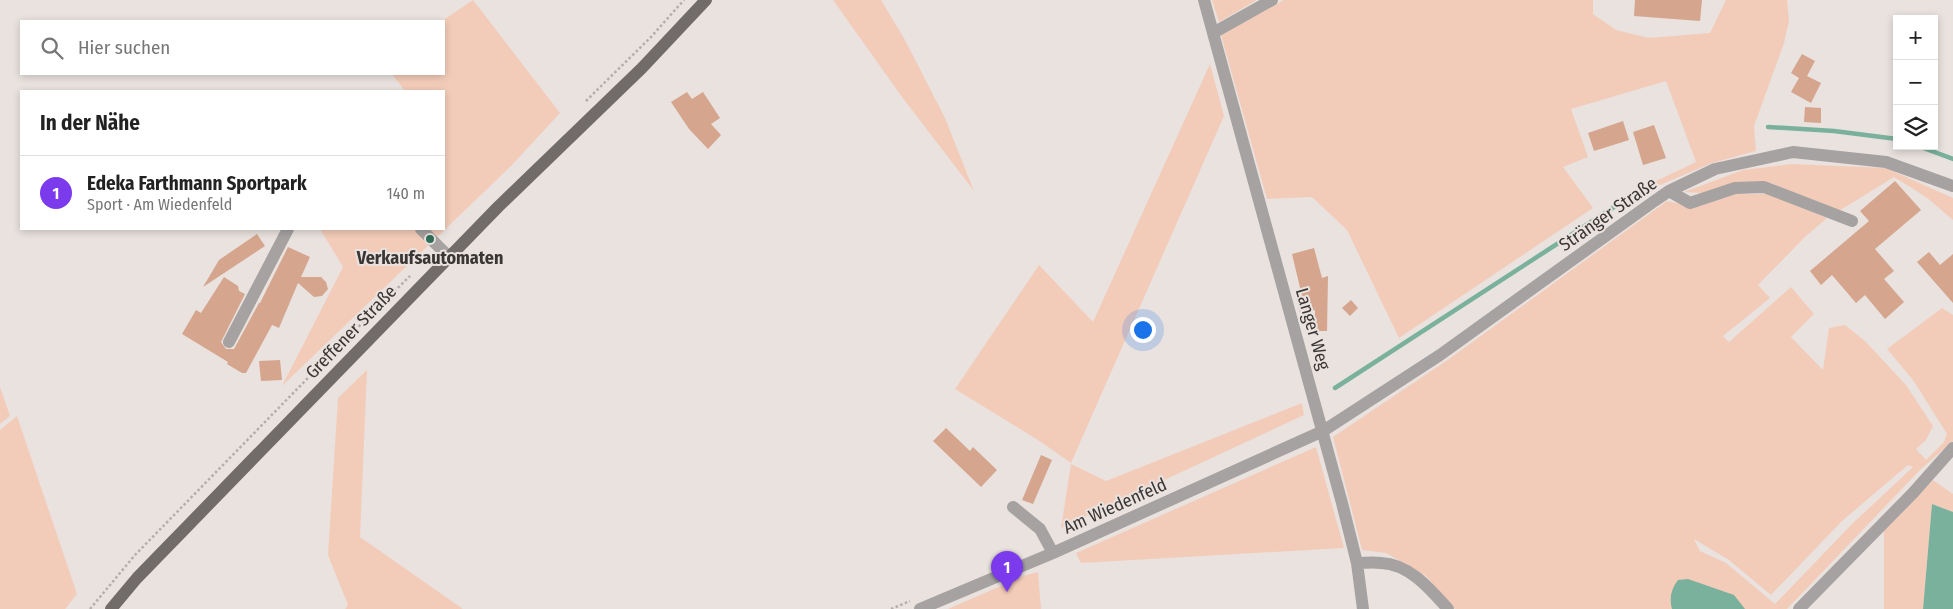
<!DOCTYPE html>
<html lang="de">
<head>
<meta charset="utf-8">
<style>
  body { margin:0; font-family:"Fira Sans Condensed",sans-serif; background:#f6f6f6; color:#222 }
  .controls { position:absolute; right:15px; top:15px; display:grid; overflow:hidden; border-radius:0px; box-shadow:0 2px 8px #0003 }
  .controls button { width:45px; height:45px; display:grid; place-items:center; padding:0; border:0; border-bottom:1px solid #e0e0e0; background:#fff; color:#222; font:25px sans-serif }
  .you { position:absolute; left:1142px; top:329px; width:18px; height:18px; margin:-12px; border:4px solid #fff; border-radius:50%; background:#1a73e8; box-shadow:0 0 0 8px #1a73e833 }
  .badge { display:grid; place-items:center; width:32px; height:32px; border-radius:50%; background:#7c3aed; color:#fff; font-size:16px; font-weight:700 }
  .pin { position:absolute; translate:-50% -41px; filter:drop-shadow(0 1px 2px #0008) }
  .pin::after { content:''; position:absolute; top:26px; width:18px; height:15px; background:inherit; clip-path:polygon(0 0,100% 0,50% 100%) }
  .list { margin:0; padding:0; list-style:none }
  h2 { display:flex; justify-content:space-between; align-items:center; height:65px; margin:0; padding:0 20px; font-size:21px }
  h2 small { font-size:16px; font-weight:400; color:#767676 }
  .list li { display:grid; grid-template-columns:32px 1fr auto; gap:15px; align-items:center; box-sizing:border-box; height:75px; padding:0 20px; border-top:1px solid #e0e0e0 }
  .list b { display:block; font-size:19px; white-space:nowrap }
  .list p { margin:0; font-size:16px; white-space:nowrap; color:#767676 }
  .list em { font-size:16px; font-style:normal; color:#767676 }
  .icon { flex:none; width:28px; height:28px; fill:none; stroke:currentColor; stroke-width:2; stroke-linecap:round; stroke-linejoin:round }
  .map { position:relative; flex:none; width:1953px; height:609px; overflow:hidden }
  .search { position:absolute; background:#fff; box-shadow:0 2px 8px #0003; left:20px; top:20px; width:425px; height:55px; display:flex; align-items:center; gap:12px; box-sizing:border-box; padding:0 18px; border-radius:0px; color:#767676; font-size:19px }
  .panel { position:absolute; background:#fff; box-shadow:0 2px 8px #0003; left:20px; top:90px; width:425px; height:140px; border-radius:0px }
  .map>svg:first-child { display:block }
</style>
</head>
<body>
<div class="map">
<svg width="1953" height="609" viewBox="0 0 1953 609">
  <rect width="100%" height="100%" fill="#e9e2df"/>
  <path fill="#f3ccb9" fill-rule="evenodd" d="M 473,0 L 560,113 L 511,166 L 282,386 L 343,267 L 320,229 L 444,229 L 444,91 L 405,91 L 392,74 L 444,74 L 444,21 L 442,21 Z
    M 833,0 L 881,0 L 905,40 L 945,118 L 974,191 L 902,97 Z
    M 1212,0 L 1257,0 L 1219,22 Z
    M 1284,0 L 1593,0 L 1593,14 L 1616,30 L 1649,38 L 1710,33 L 1726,0 L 1787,0 L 1789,21 L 1784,43 L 1754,126 L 1756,151 L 1712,163 L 1660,185 L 1654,182 L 1696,162 L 1666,81 L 1571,109 L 1588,157 L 1563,167 L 1593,208 L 1399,338 L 1347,230 L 1312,197 L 1267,199 L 1221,35 Z
    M 1210,64 L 1224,116 L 1071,463 L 1041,442 L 955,389 L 1039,265 L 1093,322 Z
    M 1791,164 L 1886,168 L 1953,198 L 1953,220 L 1926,197 L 1894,177 L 1839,211 L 1771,183 L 1738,182 L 1703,193 L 1684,192 L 1743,170 Z
    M 1737,194 L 1768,194 L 1827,218 L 1805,237 L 1758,285 L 1770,298 L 1723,336 L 1729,342 L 1791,287 L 1814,314 L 1791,337 L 1823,370 L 1829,328 L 1845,325 L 1865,341 L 1906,385 L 1933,426 L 1926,440 L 1916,449 L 1926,460 L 1944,442 L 1947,434 L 1913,380 L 1887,349 L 1942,308 L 1953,315 L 1953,441 L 1921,469 L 1787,609 L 1455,609 L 1426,576 L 1386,553 L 1362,550 L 1333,437 L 1449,359 L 1667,201 L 1689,206 ZM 1908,465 L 1913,467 L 1852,524 L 1775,604 L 1726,563 L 1700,551 L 1694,539 L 1729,560 L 1771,595 L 1842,521 Z
    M 367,370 L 360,537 L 463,609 L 345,609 L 348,605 L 328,555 L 338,398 Z
    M 0,387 L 10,416 L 0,424 Z
    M 1302,403 L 1304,415 L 1061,528 L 1071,464 L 1106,481 Z
    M 17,416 L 77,594 L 65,609 L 0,609 L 0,430 Z
    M 1316,447 L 1344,548 L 1081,563 L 1076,553 Z
    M 1933,480 L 1953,494 L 1953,512 L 1932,504 L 1923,609 L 1884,609 L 1884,530 Z
    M 1038,572 L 1041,609 L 948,609 L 1026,575 Z"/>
  <path fill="#7ab19c" d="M 1932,504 L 1953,512 L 1953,609 L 1923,609 Z
    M 1688,579 L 1734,595 L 1745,609 L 1672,609 C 1669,599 1671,589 1678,580 Z"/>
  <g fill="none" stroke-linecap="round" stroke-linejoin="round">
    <path stroke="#7ab19c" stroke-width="4.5" d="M 1768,127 L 1834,131 L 1897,139
      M 1918,146 L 1953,159
      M 1335,388 L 1614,207"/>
  </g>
  <path fill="#d5a58d" d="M 1635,0 L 1702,0 L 1700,21 L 1634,16 Z
    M 1802,54 L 1815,61 L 1807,76 L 1821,83 L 1811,103 L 1791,92 L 1799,78 L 1791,73 Z
    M 687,92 L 692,99 L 703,92 L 720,118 L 711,124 L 721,135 L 708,149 L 689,129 L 671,102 Z
    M 1805,107 L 1821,108 L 1821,123 L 1804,122 Z
    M 1623,121 L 1629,140 L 1594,151 L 1588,133 Z
    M 1654,125 L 1666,158 L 1643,165 L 1633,132 Z
    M 1895,181 L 1921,210 L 1875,249 L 1894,271 L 1884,279 L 1904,302 L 1885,319 L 1865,295 L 1856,303 L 1832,275 L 1821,285 L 1810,271 L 1869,221 L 1860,211 Z
    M 257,234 L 265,246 L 203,287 L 219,260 Z
    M 288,247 L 310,257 L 301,277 L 321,277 L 326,282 L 328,289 L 322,296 L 314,297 L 298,283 L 279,328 L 272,325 L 246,373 L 242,373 L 227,364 L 228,362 L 182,334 L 196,310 L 201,313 L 224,277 L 238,286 L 239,291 L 245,294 L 221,342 L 226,349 L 234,349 L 259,303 L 260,303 Z
    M 1314,248 L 1322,278 L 1328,276 L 1327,331 L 1314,331 L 1315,310 L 1300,313 L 1296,297 L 1302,296 L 1292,254 Z
    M 1929,252 L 1940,265 L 1953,254 L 1953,303 L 1917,262 Z
    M 1351,300 L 1358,308 L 1350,316 L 1342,308 Z
    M 280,360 L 282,380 L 261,381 L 259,361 Z
    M 946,428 L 970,451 L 973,447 L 997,470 L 981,487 L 933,441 Z
    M 1041,455 L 1052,460 L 1033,504 L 1022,500 Z"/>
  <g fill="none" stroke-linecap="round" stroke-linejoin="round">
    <path stroke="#b3adab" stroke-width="2.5" stroke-dasharray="2.5 2.5" stroke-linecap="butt" d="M 586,101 L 651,37 L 684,0
      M 90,609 L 135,555 L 347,338 L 410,276
      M 891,609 L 910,601"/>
    <path stroke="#a5a2a1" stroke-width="12" d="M 1204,0 L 1342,503 L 1357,563 L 1363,609
      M 1213,33 L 1272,0
      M 1669,191 L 1690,203 L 1735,188 L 1764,187 L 1852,221
      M 421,229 L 449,257
      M 229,342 L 288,229
      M 1013,507 L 1040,529 L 1053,553
      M 1357,563 C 1365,563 1373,562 1381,563 C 1410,564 1431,590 1448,609
      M 920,609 L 1053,553 L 1323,431 L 1440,355 L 1653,202 L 1669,191 L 1715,169 L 1793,152 L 1886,162 L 1953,186
      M 1799,609 L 1913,493 L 1953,448"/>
    <path stroke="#716c69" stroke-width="12" d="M 111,609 L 137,578 L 498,207 L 642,68 L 706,0"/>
  </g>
  <circle fill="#306d58" stroke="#e9e2df" stroke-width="2" cx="430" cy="239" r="5"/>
  <g text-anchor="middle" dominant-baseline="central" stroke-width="4" stroke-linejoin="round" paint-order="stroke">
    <g font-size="18" fill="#393635" stroke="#e9e2df">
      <text transform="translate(1608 214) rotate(-35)">Stränger Straße</text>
      <text transform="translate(1313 329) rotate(74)">Langer Weg</text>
      <text transform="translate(351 332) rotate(-46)">Greffener Straße</text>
      <text transform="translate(1115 506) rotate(-24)">Am Wiedenfeld</text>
    </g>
    <g font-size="18" font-weight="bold" fill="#393635" stroke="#e9e2df">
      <text x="430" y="258">Verkaufsautomaten</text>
    </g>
  </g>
</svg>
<div class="controls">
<button>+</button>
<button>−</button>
<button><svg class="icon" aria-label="layers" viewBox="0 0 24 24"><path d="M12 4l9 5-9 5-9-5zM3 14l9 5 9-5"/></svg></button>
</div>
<div class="you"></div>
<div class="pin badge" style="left:1007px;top:592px">1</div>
<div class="search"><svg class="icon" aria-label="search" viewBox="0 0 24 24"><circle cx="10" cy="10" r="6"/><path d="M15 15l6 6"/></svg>Hier suchen</div>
<section class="panel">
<h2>In der Nähe<small></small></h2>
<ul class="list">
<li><span class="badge">1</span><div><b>Edeka Farthmann Sportpark</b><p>Sport · Am Wiedenfeld</p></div><em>140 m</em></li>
</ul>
</section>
</div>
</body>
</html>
